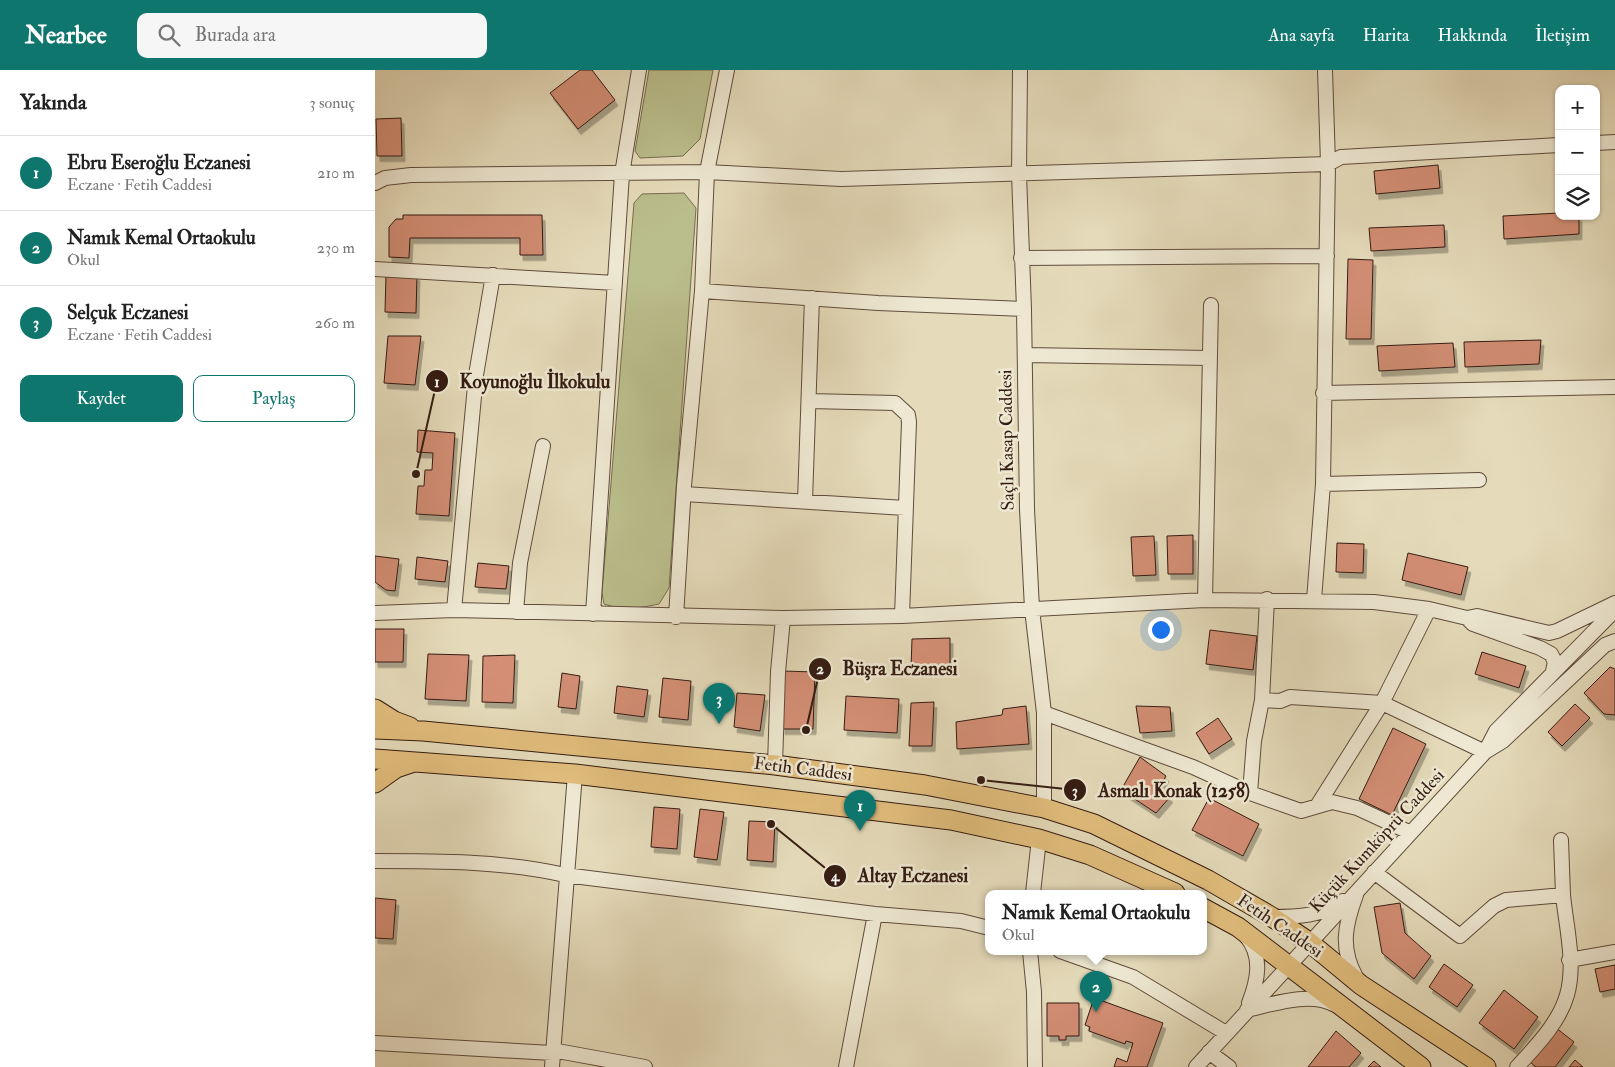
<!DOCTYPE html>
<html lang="tr">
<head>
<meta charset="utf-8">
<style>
  body { margin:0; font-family:"IM FELL Double Pica",serif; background:#f6f6f6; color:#222 }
  .controls { position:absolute; right:15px; top:15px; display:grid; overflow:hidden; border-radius:10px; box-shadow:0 1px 4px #0004 }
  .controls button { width:45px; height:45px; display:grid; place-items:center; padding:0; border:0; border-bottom:1px solid #e0e0e0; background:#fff; color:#222; font:25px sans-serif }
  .you { position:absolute; left:785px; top:559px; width:18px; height:18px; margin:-12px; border:4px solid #fff; border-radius:50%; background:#1a73e8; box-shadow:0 0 0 8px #1a73e833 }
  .badge { display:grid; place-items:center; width:32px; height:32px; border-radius:50%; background:#0f766e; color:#fff; font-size:16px; font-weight:700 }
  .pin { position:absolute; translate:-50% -41px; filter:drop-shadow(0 1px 2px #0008) }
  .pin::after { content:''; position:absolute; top:26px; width:18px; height:15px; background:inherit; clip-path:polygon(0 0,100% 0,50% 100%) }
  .popup { position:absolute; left:610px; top:820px; width:222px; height:65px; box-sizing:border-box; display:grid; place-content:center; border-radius:10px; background:#fff; filter:drop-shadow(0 1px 4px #0005); font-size:16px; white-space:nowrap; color:#767676 }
  .popup b { font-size:19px; color:#222 }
  .popup::after { content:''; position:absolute; left:50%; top:100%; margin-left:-10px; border:10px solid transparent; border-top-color:#fff }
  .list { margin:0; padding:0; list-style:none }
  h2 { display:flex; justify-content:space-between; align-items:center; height:65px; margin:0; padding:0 20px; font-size:21px }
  h2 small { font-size:16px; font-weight:400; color:#767676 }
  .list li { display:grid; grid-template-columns:32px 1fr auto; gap:15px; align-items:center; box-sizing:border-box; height:75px; padding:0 20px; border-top:1px solid #e0e0e0 }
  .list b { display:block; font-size:19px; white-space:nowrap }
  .list p { margin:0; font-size:16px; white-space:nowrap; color:#767676 }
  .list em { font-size:16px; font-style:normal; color:#767676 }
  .actions { display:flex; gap:10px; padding:15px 20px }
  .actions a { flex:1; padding:11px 0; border:1px solid #0f766e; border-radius:10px; text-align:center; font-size:18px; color:#0f766e }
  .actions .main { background:#0f766e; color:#fff }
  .icon { flex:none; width:28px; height:28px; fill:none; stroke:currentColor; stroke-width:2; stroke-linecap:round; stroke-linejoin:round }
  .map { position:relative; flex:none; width:1240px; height:997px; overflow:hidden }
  header { display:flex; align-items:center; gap:30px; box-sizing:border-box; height:70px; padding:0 25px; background:#0f766e; color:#fff }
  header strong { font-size:24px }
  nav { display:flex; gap:28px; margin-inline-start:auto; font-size:18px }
  .search { width:350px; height:45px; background:#f6f6f6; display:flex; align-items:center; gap:12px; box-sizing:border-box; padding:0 18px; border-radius:10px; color:#767676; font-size:19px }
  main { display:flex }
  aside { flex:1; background:#fff }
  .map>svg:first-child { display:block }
</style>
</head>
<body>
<header>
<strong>Nearbee</strong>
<div class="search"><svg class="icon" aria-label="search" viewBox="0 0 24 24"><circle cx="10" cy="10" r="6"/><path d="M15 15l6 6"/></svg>Burada ara</div>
<nav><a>Ana sayfa</a><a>Harita</a><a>Hakkında</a><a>İletişim</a></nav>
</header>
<main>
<aside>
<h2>Yakında<small>3 sonuç</small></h2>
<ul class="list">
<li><span class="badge">1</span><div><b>Ebru Eseroğlu Eczanesi</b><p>Eczane · Fetih Caddesi</p></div><em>210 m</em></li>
<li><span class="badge">2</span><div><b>Namık Kemal Ortaokulu</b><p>Okul</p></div><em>230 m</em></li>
<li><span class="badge">3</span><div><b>Selçuk Eczanesi</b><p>Eczane · Fetih Caddesi</p></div><em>260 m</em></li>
</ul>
<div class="actions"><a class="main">Kaydet</a><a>Paylaş</a></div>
</aside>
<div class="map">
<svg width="1240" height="997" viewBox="0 0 1240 997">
  <defs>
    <filter id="shadow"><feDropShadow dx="3" dy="5.5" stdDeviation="0" flood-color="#0004"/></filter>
  </defs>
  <rect width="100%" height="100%" fill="#e5dbba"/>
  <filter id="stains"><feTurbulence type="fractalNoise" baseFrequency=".004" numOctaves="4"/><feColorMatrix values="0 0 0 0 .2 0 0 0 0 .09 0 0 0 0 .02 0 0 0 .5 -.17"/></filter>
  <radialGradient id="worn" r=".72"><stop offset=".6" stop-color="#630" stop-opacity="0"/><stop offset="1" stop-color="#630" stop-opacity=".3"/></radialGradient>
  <path fill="#babe8c" stroke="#776d4f" d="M 274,0 L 338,0 L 325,69 L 308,86 L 265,88 L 260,81 Z
    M 309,123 L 321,138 L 294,518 L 284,534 C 265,538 249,541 229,534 L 227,523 L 259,133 L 267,124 Z"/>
  <path fill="#d38e75" stroke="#341c12" filter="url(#shadow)" d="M 205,0 L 217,0 L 240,30 L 203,59 L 175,23 Z
    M 26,48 L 27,86 L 2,86 L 1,49 Z
    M 1063,95 L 1065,118 L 1001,124 L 999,101 Z
    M 1184,143 L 1184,146 L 1204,146 L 1204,164 L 1129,169 L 1128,146 Z
    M 28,145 L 167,145 L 168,185 L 145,185 L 145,168 L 35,168 L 34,188 L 14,187 L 14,157 L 21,149 L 28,149 Z
    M 1069,155 L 1070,177 L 996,181 L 994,158 Z
    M 973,189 L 998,190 L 996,269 L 971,269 Z
    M 11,204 L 42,205 L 41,243 L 10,242 Z
    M 13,266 L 46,266 L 40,315 L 9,313 Z
    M 1166,270 L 1164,294 L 1090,297 L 1089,272 Z
    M 1078,273 L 1080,297 L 1004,301 L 1002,276 Z
    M 43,360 L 80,363 L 74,446 L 41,444 L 43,416 L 49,416 L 50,400 L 57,400 L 58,383 L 42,382 Z
    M 818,465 L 818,504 L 793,504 L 792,466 Z
    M 779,466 L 781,505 L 758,506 L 756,467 Z
    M 962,473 L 989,474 L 988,503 L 961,502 Z
    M 1033,483 L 1093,497 L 1086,525 L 1027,510 Z
    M 0,486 L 24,489 L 20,521 L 11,520 L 0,512 Z
    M 42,487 L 73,491 L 70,512 L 40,509 Z
    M 103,493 L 134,496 L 131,519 L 100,517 Z
    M 0,559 L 29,559 L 28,592 L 0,592 Z
    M 835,560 L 882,566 L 878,600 L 831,594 Z
    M 575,568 L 575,597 L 536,598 L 537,569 Z
    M 1107,582 L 1151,596 L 1144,618 L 1100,604 Z
    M 53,584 L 94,585 L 91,631 L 50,629 Z
    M 140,585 L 138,633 L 107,632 L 108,586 Z
    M 1235,597 L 1240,599 L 1240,645 L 1229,644 L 1209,623 Z
    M 408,601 L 440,602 L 438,659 L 407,659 Z
    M 187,603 L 205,606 L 201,639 L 183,637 Z
    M 288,608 L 316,611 L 313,650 L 284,647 Z
    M 242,616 L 273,620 L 269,647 L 239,643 Z
    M 362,623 L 390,625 L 385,661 L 359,657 Z
    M 471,626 L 524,629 L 522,663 L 469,660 Z
    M 559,632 L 557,676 L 534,676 L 536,633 Z
    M 1200,634 L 1215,648 L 1187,676 L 1173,662 Z
    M 651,636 L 654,674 L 582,679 L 581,652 L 627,645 L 628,639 Z
    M 761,636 L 795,637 L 797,661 L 765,663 Z
    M 843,648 L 857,669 L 834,684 L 821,663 Z
    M 1018,658 L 1051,674 L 1017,745 L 984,729 Z
    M 765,687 L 791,706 L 784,719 L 795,727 L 781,743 L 746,720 Z
    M 834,728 L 884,754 L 868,786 L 817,760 Z
    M 279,737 L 305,739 L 302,779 L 276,777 Z
    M 325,739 L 349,742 L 342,790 L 319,787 Z
    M 374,751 L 400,752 L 398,792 L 372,790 Z
    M 0,828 L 21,830 L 18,869 L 0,868 Z
    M 1025,833 L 1030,863 L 1056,886 L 1039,909 L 1007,883 L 999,837 Z
    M 1069,894 L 1098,915 L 1082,937 L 1054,917 Z
    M 1240,895 L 1240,919 L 1225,922 L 1220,899 Z
    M 1129,920 L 1163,947 L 1139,979 L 1104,953 Z
    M 725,930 L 788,953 L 772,997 L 739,997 L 742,988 L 752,992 L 758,973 L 751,971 L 750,974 L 714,961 L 715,957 L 710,955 L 717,934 L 723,936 Z
    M 672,933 L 704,933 L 704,966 L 691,966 L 691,970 L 684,970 L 684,966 L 672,966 Z
    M 1180,957 L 1199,972 L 1180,997 L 1161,997 L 1154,991 Z
    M 961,961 L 986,983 L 974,997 L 933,997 Z
    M 1200,990 L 1208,997 L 1194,997 Z
    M 999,991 L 1006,997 L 993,997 Z"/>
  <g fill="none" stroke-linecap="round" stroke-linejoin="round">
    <g stroke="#604c3c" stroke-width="16">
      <path id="minor" d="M 645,0 L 644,104 L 649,239 L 652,439 L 657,539 L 669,643 L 669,738
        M 1221,73 L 1240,72
        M 0,113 L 10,108 L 36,105 L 332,102 L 466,109 L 953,94 L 966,87 L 1184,75
        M 646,188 L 952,186
        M 0,199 L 240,213
        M 327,221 L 503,233 L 649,239
        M 650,285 L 835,288
        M 948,323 L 1240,317
        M 434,331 L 520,333 L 533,345 L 534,352 L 527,546
        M 948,414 L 1104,410
        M 309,424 L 530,438
        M 430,431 L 437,228
        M 892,529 L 887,630 L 879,671 L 875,723 L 926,741 L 957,732 L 982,738 L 1034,762
        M 830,530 L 836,235
        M 939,530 L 948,414 L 953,94 L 950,0
        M 79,540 L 101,305 L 118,205
        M 141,542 L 145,493 L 168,376
        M 0,543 L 79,540 L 408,548 L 527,546 L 830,530 L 999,532 L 1054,539 L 1092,548 L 1098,554 L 1165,578 L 1176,584 L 1180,592 L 1178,601
        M 218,544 L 247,104 L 264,0
        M 301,547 L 309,416 L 327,221 L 332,102 L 352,0
        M 1092,548 L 1102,546 L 1174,563 L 1182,561 L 1240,533
        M 887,630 L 905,631 L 915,627 L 1007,633 L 1110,682
        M 669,643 L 818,697 L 875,723
        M 1110,682 L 1121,661 L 1239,541
        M 400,695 L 403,602 L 408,548
        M 942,736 L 1007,633 L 1054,539
        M 1186,770 L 1188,825
        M 0,791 C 63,791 129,791 190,805 L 500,844 L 586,851 L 614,858
        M 999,802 L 1085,866 L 1119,836 L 1131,830 L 1188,825 C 1191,856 1201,894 1192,925 C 1184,953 1161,976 1142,997
        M 658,823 L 664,769
        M 981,825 C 970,855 965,878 981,907
        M 897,847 C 922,847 947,846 968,831
        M 871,866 C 888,886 883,910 874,933
        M 655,881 L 659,922 L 660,997
        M 685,881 L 758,907 L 851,963
        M 1194,890 L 1240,882
        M 872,940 C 898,934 935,921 960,935
        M 0,973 L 177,983
        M 177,980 L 270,997
        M 834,982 L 854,997
        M 177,997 L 200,704
        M 471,997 L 500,844
        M 821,997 L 1110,682 L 1128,671 L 1230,575 L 1240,571"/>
    </g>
    <g stroke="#341c12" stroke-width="21">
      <path id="major" d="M 0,639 L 19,651 L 35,657
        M 0,659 L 48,661 L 400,695 L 550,715 L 669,738 L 719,754 L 833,810 L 897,847 L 934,872 L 986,915 L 1111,997
        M 0,689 L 200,704 L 576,750 L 664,769 L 715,785 L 800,823
        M 0,713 L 21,698 L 36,693
        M 828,838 L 863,857 L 1046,997"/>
    </g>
    <use href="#minor" stroke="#eee8d2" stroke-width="14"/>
    <use href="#major" stroke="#e2be7d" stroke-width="19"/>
  </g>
  <g text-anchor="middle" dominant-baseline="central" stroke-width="5" stroke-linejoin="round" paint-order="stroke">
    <g font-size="18" fill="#341c12" stroke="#eee8d2">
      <text transform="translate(632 370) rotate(-91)">Saçlı Kasap Caddesi</text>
      <text transform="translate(428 699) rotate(7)">Fetih Caddesi</text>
      <text transform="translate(1002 771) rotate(-47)">Küçük Kumköprü Caddesi</text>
      <text transform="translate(905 856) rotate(34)">Fetih Caddesi</text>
    </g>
  </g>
  <path fill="none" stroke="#341c12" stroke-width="2" d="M41 404L62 311M431 660L445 599M606 710L700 720M396 754L460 806"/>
  <g fill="#341c12" stroke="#eee8d2" stroke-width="2">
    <circle cx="41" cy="404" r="5"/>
    <circle cx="431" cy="660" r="5"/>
    <circle cx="606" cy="710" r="5"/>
    <circle cx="396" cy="754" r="5"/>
    <circle cx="62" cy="311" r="12"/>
    <circle cx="445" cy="599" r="12"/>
    <circle cx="700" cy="720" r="12"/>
    <circle cx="460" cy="806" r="12"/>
  </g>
  <g font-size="15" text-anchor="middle" font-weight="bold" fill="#fff">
    <text x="62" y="317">1</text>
    <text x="445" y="604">2</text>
    <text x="700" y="726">3</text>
    <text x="460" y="811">4</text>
  </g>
  <g font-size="19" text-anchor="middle" font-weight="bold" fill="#341c12" stroke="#eee8d2" stroke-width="5" stroke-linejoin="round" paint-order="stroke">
    <text x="160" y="318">Koyunoğlu İlkokulu</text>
    <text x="525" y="605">Büşra Eczanesi</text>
    <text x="799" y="727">Asmalı Konak (1258)</text>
    <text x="538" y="812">Altay Eczanesi</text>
  </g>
  <rect width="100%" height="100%" filter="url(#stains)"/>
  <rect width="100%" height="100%" fill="url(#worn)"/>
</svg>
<div class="controls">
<button>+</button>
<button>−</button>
<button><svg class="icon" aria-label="layers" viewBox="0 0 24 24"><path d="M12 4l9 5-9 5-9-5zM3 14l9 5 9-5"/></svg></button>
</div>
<div class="you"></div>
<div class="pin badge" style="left:485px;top:761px">1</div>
<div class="pin badge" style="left:721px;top:942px">2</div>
<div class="popup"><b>Namık Kemal Ortaokulu</b>Okul</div>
<div class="pin badge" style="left:344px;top:654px">3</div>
</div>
</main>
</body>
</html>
